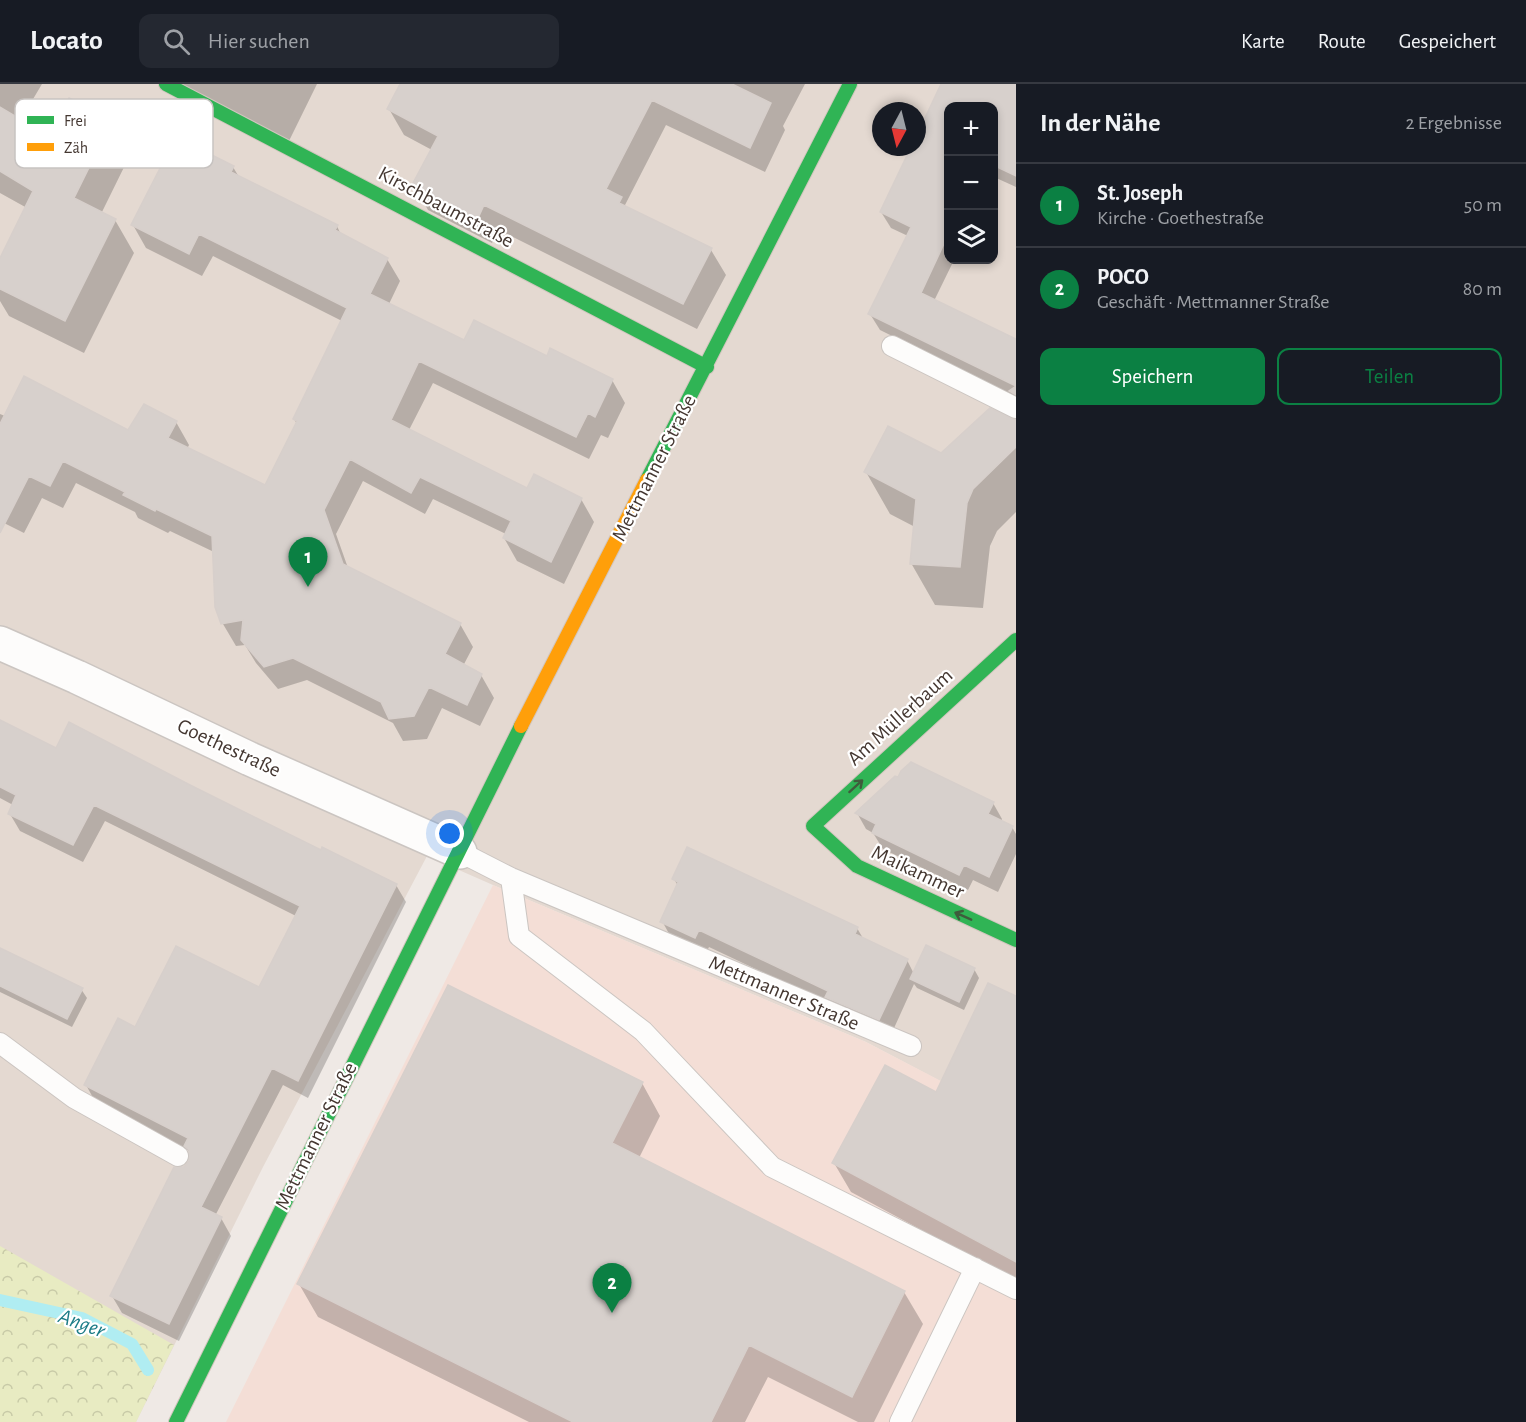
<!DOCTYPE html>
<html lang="de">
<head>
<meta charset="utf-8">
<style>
  body { margin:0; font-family:"Alegreya Sans",sans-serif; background:#242831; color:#f1f3f6 }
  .controls { position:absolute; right:18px; top:18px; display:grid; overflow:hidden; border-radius:12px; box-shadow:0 3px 9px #0003 }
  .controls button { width:54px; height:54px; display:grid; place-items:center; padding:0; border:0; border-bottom:2px solid #363941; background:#171b24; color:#f1f3f6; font:30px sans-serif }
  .compass { position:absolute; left:872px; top:18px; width:54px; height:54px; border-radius:50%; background:#171b24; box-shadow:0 3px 9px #0003; rotate:187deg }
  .you { position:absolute; left:450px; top:750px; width:21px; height:21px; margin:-15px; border:4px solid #fff; border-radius:50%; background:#1a73e8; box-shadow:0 0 0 9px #1a73e833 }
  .badge { display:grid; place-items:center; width:39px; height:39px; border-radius:50%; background:#0b8043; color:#fff; font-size:20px; font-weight:700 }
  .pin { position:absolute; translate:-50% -50px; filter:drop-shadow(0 2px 3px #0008) }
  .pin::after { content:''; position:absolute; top:32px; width:21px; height:18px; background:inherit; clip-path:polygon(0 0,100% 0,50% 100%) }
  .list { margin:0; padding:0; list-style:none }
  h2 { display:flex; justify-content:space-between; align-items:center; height:78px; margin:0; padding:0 24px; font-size:26px }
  h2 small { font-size:20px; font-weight:400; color:#9ea1a6 }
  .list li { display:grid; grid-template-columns:39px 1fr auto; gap:18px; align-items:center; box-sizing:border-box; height:84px; padding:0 24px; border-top:2px solid #363941 }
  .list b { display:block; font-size:22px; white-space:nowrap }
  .list p { margin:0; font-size:20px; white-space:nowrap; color:#9ea1a6 }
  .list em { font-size:20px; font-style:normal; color:#9ea1a6 }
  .actions { display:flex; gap:12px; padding:18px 24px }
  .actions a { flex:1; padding:14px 0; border:2px solid #0b8043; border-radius:12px; text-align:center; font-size:21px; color:#0b8043 }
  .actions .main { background:#0b8043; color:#fff }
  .icon { flex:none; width:33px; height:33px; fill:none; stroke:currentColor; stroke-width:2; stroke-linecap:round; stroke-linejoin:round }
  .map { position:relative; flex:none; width:1016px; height:1338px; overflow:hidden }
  header { display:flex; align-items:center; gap:36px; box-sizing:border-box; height:84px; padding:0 30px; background:#171b24; border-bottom:2px solid #363941 }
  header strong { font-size:28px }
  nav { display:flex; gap:33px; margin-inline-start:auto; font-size:21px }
  .search { width:420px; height:54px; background:#242831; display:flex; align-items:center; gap:15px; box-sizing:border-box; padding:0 21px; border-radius:12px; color:#9ea1a6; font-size:22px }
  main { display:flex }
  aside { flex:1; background:#171b24 }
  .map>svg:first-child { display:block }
</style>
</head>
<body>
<header>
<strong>Locato</strong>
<div class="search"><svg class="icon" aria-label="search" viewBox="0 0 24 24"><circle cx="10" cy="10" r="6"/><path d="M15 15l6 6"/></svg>Hier suchen</div>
<nav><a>Karte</a><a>Route</a><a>Gespeichert</a></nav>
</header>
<main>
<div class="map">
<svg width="1016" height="1338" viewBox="0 0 1016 1338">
  <defs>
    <pattern id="park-crowns" width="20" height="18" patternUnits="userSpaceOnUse" patternTransform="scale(1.5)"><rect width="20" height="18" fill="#e8ebc2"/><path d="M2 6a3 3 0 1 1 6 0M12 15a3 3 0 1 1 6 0" fill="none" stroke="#c8caa7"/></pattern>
  </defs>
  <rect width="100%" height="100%" fill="#efe9e5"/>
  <path fill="#e4d9d1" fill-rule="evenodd" d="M 0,0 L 1016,0 L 1016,1037 L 866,958 L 493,801 L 427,772 L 263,1083 L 136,1338 L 0,1338 ZM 948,22 L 994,22 L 994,176 L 948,176 ZM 881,27 L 917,27 L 917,63 L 881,63 Z"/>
  <path fill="#f4ded6" d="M 493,801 L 866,958 L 1016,1036 L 1016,1338 L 226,1338 Z"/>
  <path fill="url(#park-crowns)" d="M 0,1162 L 174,1261 L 136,1338 L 0,1338 Z"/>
  <path fill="#0003" d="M 0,0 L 42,0 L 20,37 L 50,55 L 112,36 L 131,69 L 101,130 L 115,136 L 134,169 L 84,269 L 9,232 L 0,217 L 0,178 L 27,124 L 0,109 Z
    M 170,0 L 317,0 L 288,59 Z
    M 402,0 L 805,0 L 783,42 L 785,46 L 765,88 L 666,41 L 625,121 L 627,125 L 711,166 L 726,191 L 697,245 L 499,146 L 492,159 L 428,126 L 414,101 L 432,66 L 404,51 L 389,25 Z
    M 942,0 L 1016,0 L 1016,103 L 994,93 L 994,22 L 948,22 L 948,176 L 954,176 L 934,217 L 1016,257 L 1016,313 L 880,246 L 870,230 L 908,152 L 891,144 L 881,128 L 912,63 L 917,63 L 917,53 Z
    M 233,83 L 239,93 L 337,142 L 341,151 L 387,175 L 400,197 L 389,220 L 465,258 L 547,274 L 612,296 L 625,319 L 608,354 L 601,351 L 589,375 L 433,299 L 409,346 L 528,406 L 581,415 L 594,438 L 564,500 L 517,477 L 504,454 L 506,450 L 433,415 L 425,430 L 363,397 L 336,450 L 348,484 L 460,540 L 473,563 L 463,582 L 481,591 L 494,614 L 480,642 L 442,624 L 427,655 L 403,657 L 393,639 L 307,596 L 278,605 L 256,579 L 245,561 L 236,562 L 223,540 L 214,468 L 170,447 L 168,449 L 138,434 L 135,428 L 76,399 L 63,424 L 42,414 L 24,449 L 0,437 L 0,330 L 5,332 L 129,348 L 176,338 L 189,361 L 187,365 L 265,403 L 297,340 L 294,335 L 342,237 L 213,172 L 202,192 L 146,164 L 133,141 Z
    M 984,332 L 1016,363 L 1016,428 L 997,447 L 990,462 L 983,524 L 935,521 L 911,479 L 915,443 L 890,430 L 866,388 L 941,371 Z
    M 0,638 L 57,666 L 322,768 L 396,801 L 406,818 L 308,1014 L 283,1001 L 215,1132 L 221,1134 L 231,1152 L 179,1257 L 122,1229 L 112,1212 L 184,1084 L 190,1078 L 190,1069 L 188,1066 L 96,1019 L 86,1001 L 136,945 L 260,905 L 296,832 L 105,737 L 83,778 L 20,747 L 10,730 L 13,721 L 0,714 Z
    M 993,719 L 1002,735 L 1001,738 L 1012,743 L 1016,750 L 1016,770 L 998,808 L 973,796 L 968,806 L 883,765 L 873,749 L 866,745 L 857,729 Z
    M 674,795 L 857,844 L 864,856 L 907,876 L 914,890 L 974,885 L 979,894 L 964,926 L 917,904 L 914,900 L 890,953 L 832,921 L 709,863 L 705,871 L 672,855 L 662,837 L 678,802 Z
    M 0,865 L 81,905 L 87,914 L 72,943 L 0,908 Z
    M 1016,914 L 1016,1197 L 851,1108 L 834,1079 L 936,1010 Z
    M 642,999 L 660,1032 L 639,1074 L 904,1208 L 923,1240 L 874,1338 L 858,1338 L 768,1293 L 745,1338 L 529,1338 L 318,1233 L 299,1200 Z"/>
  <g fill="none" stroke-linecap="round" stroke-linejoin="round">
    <path stroke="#b0edf2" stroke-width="12" d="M 0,1216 L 82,1234 L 132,1260 L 148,1286"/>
  </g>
  <path fill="#d7d0cc" stroke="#d7cfcb" stroke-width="1.5" d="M 400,0 L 732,0 L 771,19 L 750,64 L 652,16 L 606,105 L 622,113 L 619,119 L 712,164 L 683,220 L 484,121 L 478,134 L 412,101 L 438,52 L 387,25 Z
    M 941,0 L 1016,0 L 1016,92 L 993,81 L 993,22 L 948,22 L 948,151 L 921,209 L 1016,255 L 1016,311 L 1009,307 L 1016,302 L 868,230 L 911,143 L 880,128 L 911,63 L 917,63 L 917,51 Z
    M 69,14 L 113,35 L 74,114 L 116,135 L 65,237 L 0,205 L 0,174 L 33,107 L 0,87 L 0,23 L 50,53 Z
    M 176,53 L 234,82 L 231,88 L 338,141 L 335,146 L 388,174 L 370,210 L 464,256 L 474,236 L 547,272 L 550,264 L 613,295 L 595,333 L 588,329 L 576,353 L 419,277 L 391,336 L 527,404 L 534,390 L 582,414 L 551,478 L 503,454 L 511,437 L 420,393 L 411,409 L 350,375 L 324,426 L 343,480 L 461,539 L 445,570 L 482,590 L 467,621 L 429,603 L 414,632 L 389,635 L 381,618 L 293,574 L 264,583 L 241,556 L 243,536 L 221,540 L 215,523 L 212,452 L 156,425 L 155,427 L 123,411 L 125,408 L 63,377 L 50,402 L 29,392 L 0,449 L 0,340 L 24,292 L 128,346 L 144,320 L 177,337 L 168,354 L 265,401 L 297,337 L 293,335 L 347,224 L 199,150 L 189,170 L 131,141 Z
    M 990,324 L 1016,336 L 1016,363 L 973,405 L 967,419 L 960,483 L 910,480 L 916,415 L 864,388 L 888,342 L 941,369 Z
    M 0,636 L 56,664 L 69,638 L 190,701 L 321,766 L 322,763 L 397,800 L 298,997 L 272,984 L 201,1123 L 222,1133 L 169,1240 L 110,1212 L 174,1083 L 184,1083 L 189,1077 L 189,1066 L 184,1062 L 188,1054 L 84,1001 L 118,934 L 135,943 L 176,862 L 259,903 L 300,822 L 94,721 L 73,761 L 8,730 L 16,711 L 0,703 Z
    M 911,678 L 994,718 L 988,730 L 1013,742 L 989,793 L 964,781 L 959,791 L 872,749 L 876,740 L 855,729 L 895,692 L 898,693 L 901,687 Z
    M 687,763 L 858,843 L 855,850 L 908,875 L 879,936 L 825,913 L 828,907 L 699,846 L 695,854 L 660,838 L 678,798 L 672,795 Z
    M 926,861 L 975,884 L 959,918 L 910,895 Z
    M 0,864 L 83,904 L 67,935 L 0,902 Z
    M 988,899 L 1016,912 L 1016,1178 L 832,1079 L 885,981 L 936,1008 Z
    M 448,901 L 643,998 L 612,1059 L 905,1207 L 852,1313 L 749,1261 L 711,1338 L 573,1338 L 297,1200 Z"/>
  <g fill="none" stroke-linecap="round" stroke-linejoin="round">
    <g stroke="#cbc5c1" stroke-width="22">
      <path id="lane" d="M 892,262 L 1016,324
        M 460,768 L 511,794 L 911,962
        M 511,794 L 519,852 L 643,947 L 772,1083 L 1016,1205
        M 0,959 L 74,1014 L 178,1072
        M 900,1338 L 975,1184"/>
    </g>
    <g stroke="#cbc5c1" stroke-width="36">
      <path id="street" d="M 0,559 L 77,593 L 250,675 L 460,768"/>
    </g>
    <g stroke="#d2c6be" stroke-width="16">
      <path id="fast" d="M 166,0 L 707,283
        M 647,396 L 850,0
        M 1016,556 L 813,742 L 857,782 L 1016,856
        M 176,1338 L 521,642"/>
    </g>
    <g stroke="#d2c6be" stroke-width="16">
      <path id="slow" d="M 521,642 L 647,396"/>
    </g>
    <use href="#lane" stroke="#fdfcfb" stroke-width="20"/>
    <use href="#street" stroke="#fdfcfb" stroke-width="33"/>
    <use href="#fast" stroke="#30b455" stroke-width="14"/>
    <use href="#slow" stroke="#ff9f0a" stroke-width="14"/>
  </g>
  <defs><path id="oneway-shaft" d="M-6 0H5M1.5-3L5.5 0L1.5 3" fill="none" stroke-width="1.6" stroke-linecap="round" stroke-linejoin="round" transform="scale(1.5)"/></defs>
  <g stroke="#3e5c3c">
    <use href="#oneway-shaft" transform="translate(856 702) rotate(-42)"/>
    <use href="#oneway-shaft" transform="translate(963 832) rotate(-156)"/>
  </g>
  <g text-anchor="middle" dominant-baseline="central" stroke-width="4.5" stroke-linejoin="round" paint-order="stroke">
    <g font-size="21" fill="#443731" stroke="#fff">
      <text transform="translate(446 123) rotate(28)">Kirschbaumstraße</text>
      <text transform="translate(654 384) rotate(-63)">Mettmanner Straße</text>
      <text transform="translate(900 633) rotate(-42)">Am Müllerbaum</text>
      <text transform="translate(229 664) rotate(25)">Goethestraße</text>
      <text transform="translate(918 788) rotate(25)">Maikammer</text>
      <text transform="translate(784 909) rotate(23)">Mettmanner Straße</text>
      <text transform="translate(316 1052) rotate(-64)">Mettmanner Straße</text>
    </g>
    <g font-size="22" font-style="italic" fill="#1c7c87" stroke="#fff">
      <text transform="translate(82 1239) rotate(20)">Anger</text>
    </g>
  </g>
  <rect x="15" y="15" width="198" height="69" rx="9" fill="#fff" stroke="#c7c3c1" stroke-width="1.5"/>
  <rect x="27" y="32" width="27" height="8" fill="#30b455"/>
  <rect x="27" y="59" width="27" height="8" fill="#ff9f0a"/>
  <g font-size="16" fill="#443731">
    <text x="64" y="42">Frei</text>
    <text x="64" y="69">Zäh</text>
  </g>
</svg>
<div class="controls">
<button>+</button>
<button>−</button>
<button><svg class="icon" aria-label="layers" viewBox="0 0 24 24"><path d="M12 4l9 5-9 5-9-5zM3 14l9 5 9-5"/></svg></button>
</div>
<svg class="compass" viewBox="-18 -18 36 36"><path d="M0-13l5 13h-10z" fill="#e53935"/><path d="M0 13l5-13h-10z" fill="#9ea1a6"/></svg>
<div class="you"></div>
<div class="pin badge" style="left:308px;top:503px">1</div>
<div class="pin badge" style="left:612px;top:1229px">2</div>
</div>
<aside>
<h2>In der Nähe<small>2 Ergebnisse</small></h2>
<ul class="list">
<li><span class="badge">1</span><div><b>St. Joseph</b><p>Kirche · Goethestraße</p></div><em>50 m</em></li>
<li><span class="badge">2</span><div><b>POCO</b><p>Geschäft · Mettmanner Straße</p></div><em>80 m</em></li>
</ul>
<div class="actions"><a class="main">Speichern</a><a>Teilen</a></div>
</aside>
</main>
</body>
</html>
